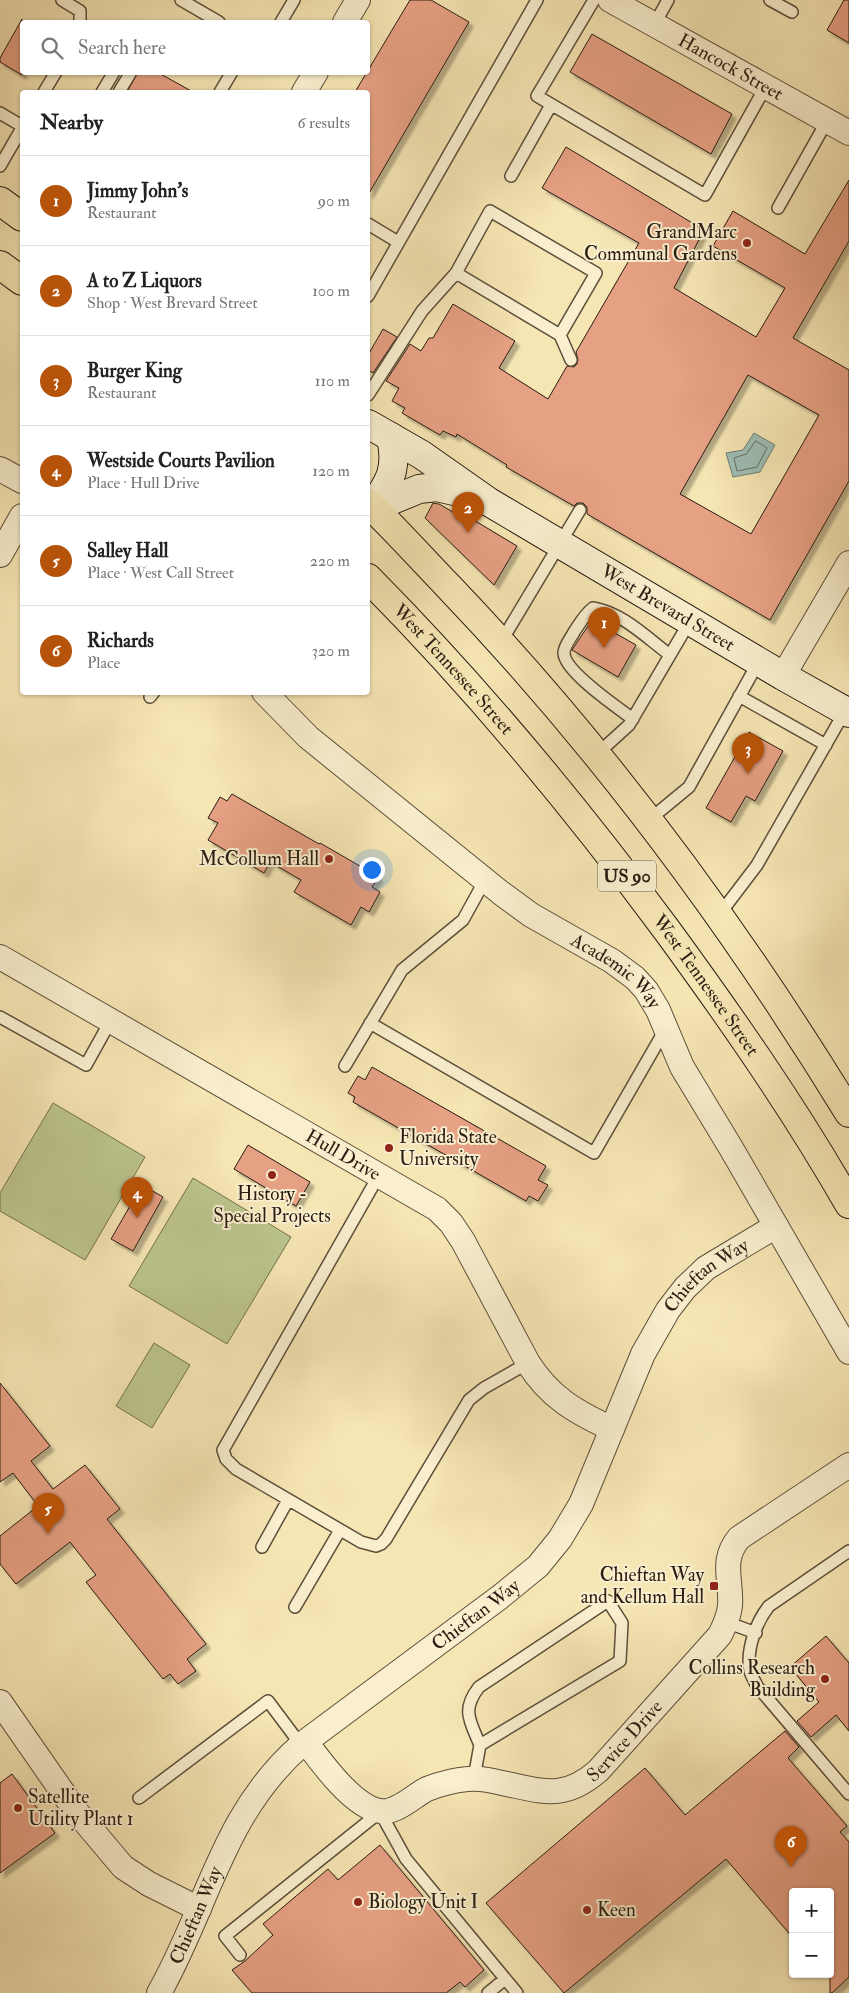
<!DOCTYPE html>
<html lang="en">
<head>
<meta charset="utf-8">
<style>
  body { margin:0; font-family:"IM FELL Double Pica",serif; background:#f6f6f6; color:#222 }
  .controls { position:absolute; right:15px; bottom:15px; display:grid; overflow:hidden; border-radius:5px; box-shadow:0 1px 4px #0004 }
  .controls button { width:45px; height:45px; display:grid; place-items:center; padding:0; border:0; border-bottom:1px solid #e0e0e0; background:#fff; color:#222; font:25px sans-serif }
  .you { position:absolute; left:371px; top:869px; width:18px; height:18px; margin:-12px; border:4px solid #fff; border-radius:50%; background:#1a73e8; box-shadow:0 0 0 8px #1a73e833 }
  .badge { display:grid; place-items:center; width:32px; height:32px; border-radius:50%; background:#b45309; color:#fff; font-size:16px; font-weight:700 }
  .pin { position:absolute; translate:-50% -41px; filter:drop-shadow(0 1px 2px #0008) }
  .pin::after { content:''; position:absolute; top:26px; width:18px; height:15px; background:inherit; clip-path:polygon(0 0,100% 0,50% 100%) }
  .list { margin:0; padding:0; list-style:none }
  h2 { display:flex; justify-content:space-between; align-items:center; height:65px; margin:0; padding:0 20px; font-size:21px }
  h2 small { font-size:16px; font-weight:400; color:#767676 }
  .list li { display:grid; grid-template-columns:32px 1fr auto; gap:15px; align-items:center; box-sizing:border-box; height:90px; padding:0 20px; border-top:1px solid #e0e0e0 }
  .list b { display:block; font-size:19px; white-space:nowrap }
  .list p { margin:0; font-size:16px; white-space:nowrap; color:#767676 }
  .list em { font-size:16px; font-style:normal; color:#767676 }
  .icon { flex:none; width:28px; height:28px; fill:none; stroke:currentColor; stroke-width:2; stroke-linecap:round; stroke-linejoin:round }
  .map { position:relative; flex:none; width:849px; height:1993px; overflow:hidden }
  .search { position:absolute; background:#fff; box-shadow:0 1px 4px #0004; left:20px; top:20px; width:350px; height:55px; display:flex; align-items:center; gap:12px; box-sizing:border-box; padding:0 18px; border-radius:5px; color:#767676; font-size:19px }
  .panel { position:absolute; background:#fff; box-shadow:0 1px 4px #0004; left:20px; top:90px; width:350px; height:605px; border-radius:5px }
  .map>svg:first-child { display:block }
</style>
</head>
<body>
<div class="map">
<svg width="849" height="1993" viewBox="0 0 849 1993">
  <defs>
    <filter id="shadow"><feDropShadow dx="4.5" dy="4.5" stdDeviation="1" flood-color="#0004"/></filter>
  </defs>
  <rect width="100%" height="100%" fill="#f6e6b4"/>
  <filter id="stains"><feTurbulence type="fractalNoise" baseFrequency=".004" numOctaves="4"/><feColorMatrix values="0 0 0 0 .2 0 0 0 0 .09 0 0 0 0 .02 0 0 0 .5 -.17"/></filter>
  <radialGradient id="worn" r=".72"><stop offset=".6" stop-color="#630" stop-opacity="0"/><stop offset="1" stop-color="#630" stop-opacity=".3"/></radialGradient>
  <path fill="#bcc58d" stroke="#737050" d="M 53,1103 L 145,1157 L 85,1260 L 0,1211 L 0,1193 Z
    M 193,1178 L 291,1237 L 227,1344 L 129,1286 Z
    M 154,1343 L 190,1365 L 152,1428 L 116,1406 Z"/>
  <path fill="#9ebeb5" stroke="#707d74" d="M 754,433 L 775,445 L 760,472 L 733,477 L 726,453 L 743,450 Z"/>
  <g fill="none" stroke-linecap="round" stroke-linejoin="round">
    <path stroke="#646d64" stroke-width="1" d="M 756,441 L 767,448 L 757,467 L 737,471 L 734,458 L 746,454 Z"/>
  </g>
  <path fill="#e6a083" stroke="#2a1c12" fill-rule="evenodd" filter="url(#shadow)" d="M 410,0 L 431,0 L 469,22 L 368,195 L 368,92 L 355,92 Z
    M 844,0 L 849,0 L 849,43 L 827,30 Z
    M 22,19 L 22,75 L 0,62 L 0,58 Z
    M 592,34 L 732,114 L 711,154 L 570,72 Z
    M 138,72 L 157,72 L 193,92 L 127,92 Z
    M 566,147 L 704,230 L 674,288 L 756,337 L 785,288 L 713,246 L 733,211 L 805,254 L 849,180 L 849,241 L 793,338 L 849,370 L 849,481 L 770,620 L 587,514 L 587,507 L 583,503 L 577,503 L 574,506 L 506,467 L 507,465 L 457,434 L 456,437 L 443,431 L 440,435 L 402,413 L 405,408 L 392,401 L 399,388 L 386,381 L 410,344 L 421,351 L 429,338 L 433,338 L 453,304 L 515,341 L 499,368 L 548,399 L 567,366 L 574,367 L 577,364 L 578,360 L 576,352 L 639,243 L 542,188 ZM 748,375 L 819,415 L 751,534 L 680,494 Z
    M 383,329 L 397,337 L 373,373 L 368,370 L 368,355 Z
    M 433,503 L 439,504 L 465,519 L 467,516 L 517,546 L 494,585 L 425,518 Z
    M 592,620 L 636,645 L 618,677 L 572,650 Z
    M 749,732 L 783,751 L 755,801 L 746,796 L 731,822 L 706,808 Z
    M 232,794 L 319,844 L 320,843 L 379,877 L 372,887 L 380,892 L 369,912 L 361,907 L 351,925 L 294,892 L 301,880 L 270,862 L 264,873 L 208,840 L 218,823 L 208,818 L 220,797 L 227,801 Z
    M 372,1067 L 546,1166 L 538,1180 L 548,1185 L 538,1201 L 529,1196 L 526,1201 L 353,1102 L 355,1097 L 348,1093 L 358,1076 L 365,1080 Z
    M 248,1145 L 310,1182 L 296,1206 L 234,1169 Z
    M 142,1185 L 163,1197 L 133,1251 L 111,1239 Z
    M 0,1383 L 50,1446 L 31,1461 L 53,1489 L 85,1465 L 120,1509 L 107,1519 L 206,1644 L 187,1659 L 196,1671 L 178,1684 L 170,1674 L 163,1679 L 86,1582 L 96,1575 L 70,1542 L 16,1584 L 0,1564 L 0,1536 L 38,1506 L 13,1473 L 0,1482 Z
    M 826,1636 L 849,1663 L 849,1731 L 836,1715 L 811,1737 L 797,1721 L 819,1702 L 790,1667 Z
    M 785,1731 L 799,1747 L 788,1758 L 847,1826 L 840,1832 L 849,1842 L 849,1977 L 832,1993 L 830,1993 L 830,1892 L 793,1892 L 793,1938 L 726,1859 L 564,1993 L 486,1903 L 645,1768 L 685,1815 Z
    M 12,1774 L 55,1833 L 0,1873 L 0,1783 Z
    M 380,1845 L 484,1970 L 465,1987 L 460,1982 L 446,1993 L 252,1993 L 232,1970 L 245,1961 L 273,1935 L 263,1924 L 328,1869 L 338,1880 Z"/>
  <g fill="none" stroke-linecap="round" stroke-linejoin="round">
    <g stroke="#5d4e3a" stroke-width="14">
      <path id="lane" d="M 62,0 L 80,11 L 80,22
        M 181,0 L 219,22
        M 594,0 L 537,96 L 705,195 L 766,86
        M 770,0 L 792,12
        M 281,22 L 294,0
        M 654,25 L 668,0
        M 44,92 L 56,72
        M 102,92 L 114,72
        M 119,92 L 131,72
        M 220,92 L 232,72
        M 0,113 L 22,126
        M 0,166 L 22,128
        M 511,176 L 551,105
        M 778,208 L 827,121
        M 368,224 L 398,242
        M 368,296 L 537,0
        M 560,335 L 571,360
        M 368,395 L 422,311 L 456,273 L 490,211 L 596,273 L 560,335 L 456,273
        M 501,642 L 580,510
        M 739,696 L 826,745
        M 150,697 L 154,692
        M 633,719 C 618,708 564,671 564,653 C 564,646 571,638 574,632 C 580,623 585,614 593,608 C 623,613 647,638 670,655
        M 597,754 L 629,725 L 690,621
        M 649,820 L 689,787 L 759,661
        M 719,915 L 757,865 L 845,711
        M 0,1017 L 86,1065 L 111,1020
        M 370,1023 L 594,1153 L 666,1028
        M 345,1066 L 402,970 L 463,920 L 485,880
        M 379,1175 L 223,1450 L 226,1459 L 236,1469 L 361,1542 L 376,1546 L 381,1544 L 386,1539 L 469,1400 L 484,1388 L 528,1363
        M 262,1547 L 288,1500
        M 849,1551 L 769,1606 C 756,1622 746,1650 750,1671 C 751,1676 755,1681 757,1686 L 849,1794
        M 608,1601 L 622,1623 L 620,1661 L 480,1745 C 470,1721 461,1710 479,1687 Z
        M 295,1607 L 340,1530
        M 726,1622 L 756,1633
        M 474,1778 L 480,1745
        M 139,1798 L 268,1701 L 301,1745
        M 240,1955 L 225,1936 L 380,1812 L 406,1859 L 517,1993
        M 488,1993 L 505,1979"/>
    </g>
    <g stroke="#5d4e3a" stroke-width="26">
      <g id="street">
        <path id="s1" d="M 610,0 L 849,133"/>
        <path d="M 345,22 L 358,0"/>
        <path d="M 304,92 L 316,72"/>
        <path d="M 0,469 L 22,481"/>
        <path d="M 0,555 L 22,516"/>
        <path d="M 783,676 L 849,563"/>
        <path id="s2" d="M 264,692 L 308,737 L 501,893 L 531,915 L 612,961 L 635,978 L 646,990 L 658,1010 L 682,1067 L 731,1148 L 849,1352"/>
        <path id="s3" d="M 0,957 L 437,1209 L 451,1223 L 463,1241 L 528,1363 C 550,1398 576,1412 612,1429"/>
        <path d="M 0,1702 L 75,1810 L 123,1867 L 149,1884 L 199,1909"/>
        <path id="s4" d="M 306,1742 C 321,1762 353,1807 380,1811 C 396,1814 413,1796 427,1789 C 440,1784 454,1780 468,1779 C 479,1778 491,1780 502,1783 C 543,1791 563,1801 598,1771 L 720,1635 C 725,1625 729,1616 730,1606 C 732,1580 720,1561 739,1538 L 849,1465"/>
        <path id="s5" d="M 159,1993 C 208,1907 222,1814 301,1745 L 500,1597 L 538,1566 L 560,1539 L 581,1504 L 643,1354 L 668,1310 L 685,1288 L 706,1268 L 776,1226"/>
      </g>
    </g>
    <g stroke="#2a1c12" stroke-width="30">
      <g id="secondary">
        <path id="s6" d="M 368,424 L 422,455 L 489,502 L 783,676 L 849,713"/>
        <path d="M 372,508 C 390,481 398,470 391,437"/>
        <path d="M 368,510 L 419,489 L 437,487 L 471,495"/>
      </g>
    </g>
    <g stroke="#2a1c12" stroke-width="30">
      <g id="primary">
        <path d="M 0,201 L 22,217"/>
        <path d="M 0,265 L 22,281"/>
        <path d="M 368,503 C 396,530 422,559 449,587 C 602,747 734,925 849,1113"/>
        <path id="s7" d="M 368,578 C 476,687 574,805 666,929 C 731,1018 794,1108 849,1204"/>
      </g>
    </g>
    <use href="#lane" stroke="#f9efce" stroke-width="11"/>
    <use href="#street" stroke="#f9efce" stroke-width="24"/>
    <use href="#secondary" stroke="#f9efce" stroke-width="28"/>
    <use href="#primary" stroke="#f6e6b4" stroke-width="28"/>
  </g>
  <g fill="#8f2418" stroke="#f9efce" stroke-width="2">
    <circle cx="747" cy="243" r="5"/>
    <circle cx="329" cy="859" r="5"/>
    <circle cx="389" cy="1148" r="5"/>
    <circle cx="272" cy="1175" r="5"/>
    <rect x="709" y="1581" width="10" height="10" rx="2.5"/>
    <circle cx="825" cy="1679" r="5"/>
    <circle cx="18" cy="1808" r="5"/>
    <circle cx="358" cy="1902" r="5"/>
    <circle cx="587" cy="1910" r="5"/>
  </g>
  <g text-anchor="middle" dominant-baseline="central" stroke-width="4" stroke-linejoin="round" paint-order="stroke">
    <rect fill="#f9efce" stroke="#685b4a" stroke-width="1" x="598" y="860.5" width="58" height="31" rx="4"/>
    <g font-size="18" font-weight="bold" fill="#2a1c12">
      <text x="627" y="876">US 90</text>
    </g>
    <g font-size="19" fill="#2a1c12" stroke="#f9efce">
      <text stroke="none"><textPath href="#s1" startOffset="138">Hancock Street</textPath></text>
      <text stroke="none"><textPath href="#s6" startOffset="352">West Brevard Street</textPath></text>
      <text stroke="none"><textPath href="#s7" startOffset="125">West Tennessee Street</textPath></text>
      <text stroke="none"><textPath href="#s2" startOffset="451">Academic Way</textPath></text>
      <text stroke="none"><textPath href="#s7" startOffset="530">West Tennessee Street</textPath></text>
      <text stroke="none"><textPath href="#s3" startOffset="396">Hull Drive</textPath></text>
      <text stroke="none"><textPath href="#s5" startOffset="926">Chieftan Way</textPath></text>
      <text stroke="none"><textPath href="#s5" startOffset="506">Chieftan Way</textPath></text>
      <text stroke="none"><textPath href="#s4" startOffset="375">Service Drive</textPath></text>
      <text stroke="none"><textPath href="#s5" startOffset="86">Chieftan Way</textPath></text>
    </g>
    <g font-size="19" fill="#2a1c12" stroke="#f9efce" text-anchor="end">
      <text x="737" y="232">GrandMarc<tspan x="737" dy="22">Communal Gardens</tspan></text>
      <text x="319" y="859">McCollum Hall</text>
      <text x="399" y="1137" text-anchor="start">Florida State<tspan x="399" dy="22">University</tspan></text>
      <text x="272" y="1194" text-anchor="middle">History -<tspan x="272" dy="22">Special Projects</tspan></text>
      <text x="704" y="1575">Chieftan Way<tspan x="704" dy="22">and Kellum Hall</tspan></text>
      <text x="815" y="1668">Collins Research<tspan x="815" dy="22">Building</tspan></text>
      <text x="28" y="1797" text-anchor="start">Satellite<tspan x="28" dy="22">Utility Plant 1</tspan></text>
      <text x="368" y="1902" text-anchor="start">Biology Unit I</text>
      <text x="597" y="1910" text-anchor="start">Keen</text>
    </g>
  </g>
  <rect width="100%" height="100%" filter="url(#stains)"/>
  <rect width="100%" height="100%" fill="url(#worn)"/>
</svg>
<div class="controls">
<button>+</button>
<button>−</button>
</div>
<div class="you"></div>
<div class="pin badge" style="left:604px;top:648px">1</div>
<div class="pin badge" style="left:468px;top:533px">2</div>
<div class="pin badge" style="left:748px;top:774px">3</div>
<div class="pin badge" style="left:137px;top:1218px">4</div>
<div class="pin badge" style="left:48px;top:1534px">5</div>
<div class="pin badge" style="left:791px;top:1867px">6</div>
<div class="search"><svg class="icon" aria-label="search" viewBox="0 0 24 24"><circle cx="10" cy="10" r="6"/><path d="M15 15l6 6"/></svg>Search here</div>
<section class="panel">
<h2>Nearby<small>6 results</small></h2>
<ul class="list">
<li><span class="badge">1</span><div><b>Jimmy John's</b><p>Restaurant</p></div><em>90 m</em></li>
<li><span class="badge">2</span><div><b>A to Z Liquors</b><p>Shop · West Brevard Street</p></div><em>100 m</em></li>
<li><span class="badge">3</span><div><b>Burger King</b><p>Restaurant</p></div><em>110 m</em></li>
<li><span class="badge">4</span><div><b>Westside Courts Pavilion</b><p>Place · Hull Drive</p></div><em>120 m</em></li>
<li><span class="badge">5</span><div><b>Salley Hall</b><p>Place · West Call Street</p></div><em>220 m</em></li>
<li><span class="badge">6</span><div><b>Richards</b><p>Place</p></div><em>320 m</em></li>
</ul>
</section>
</div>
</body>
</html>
